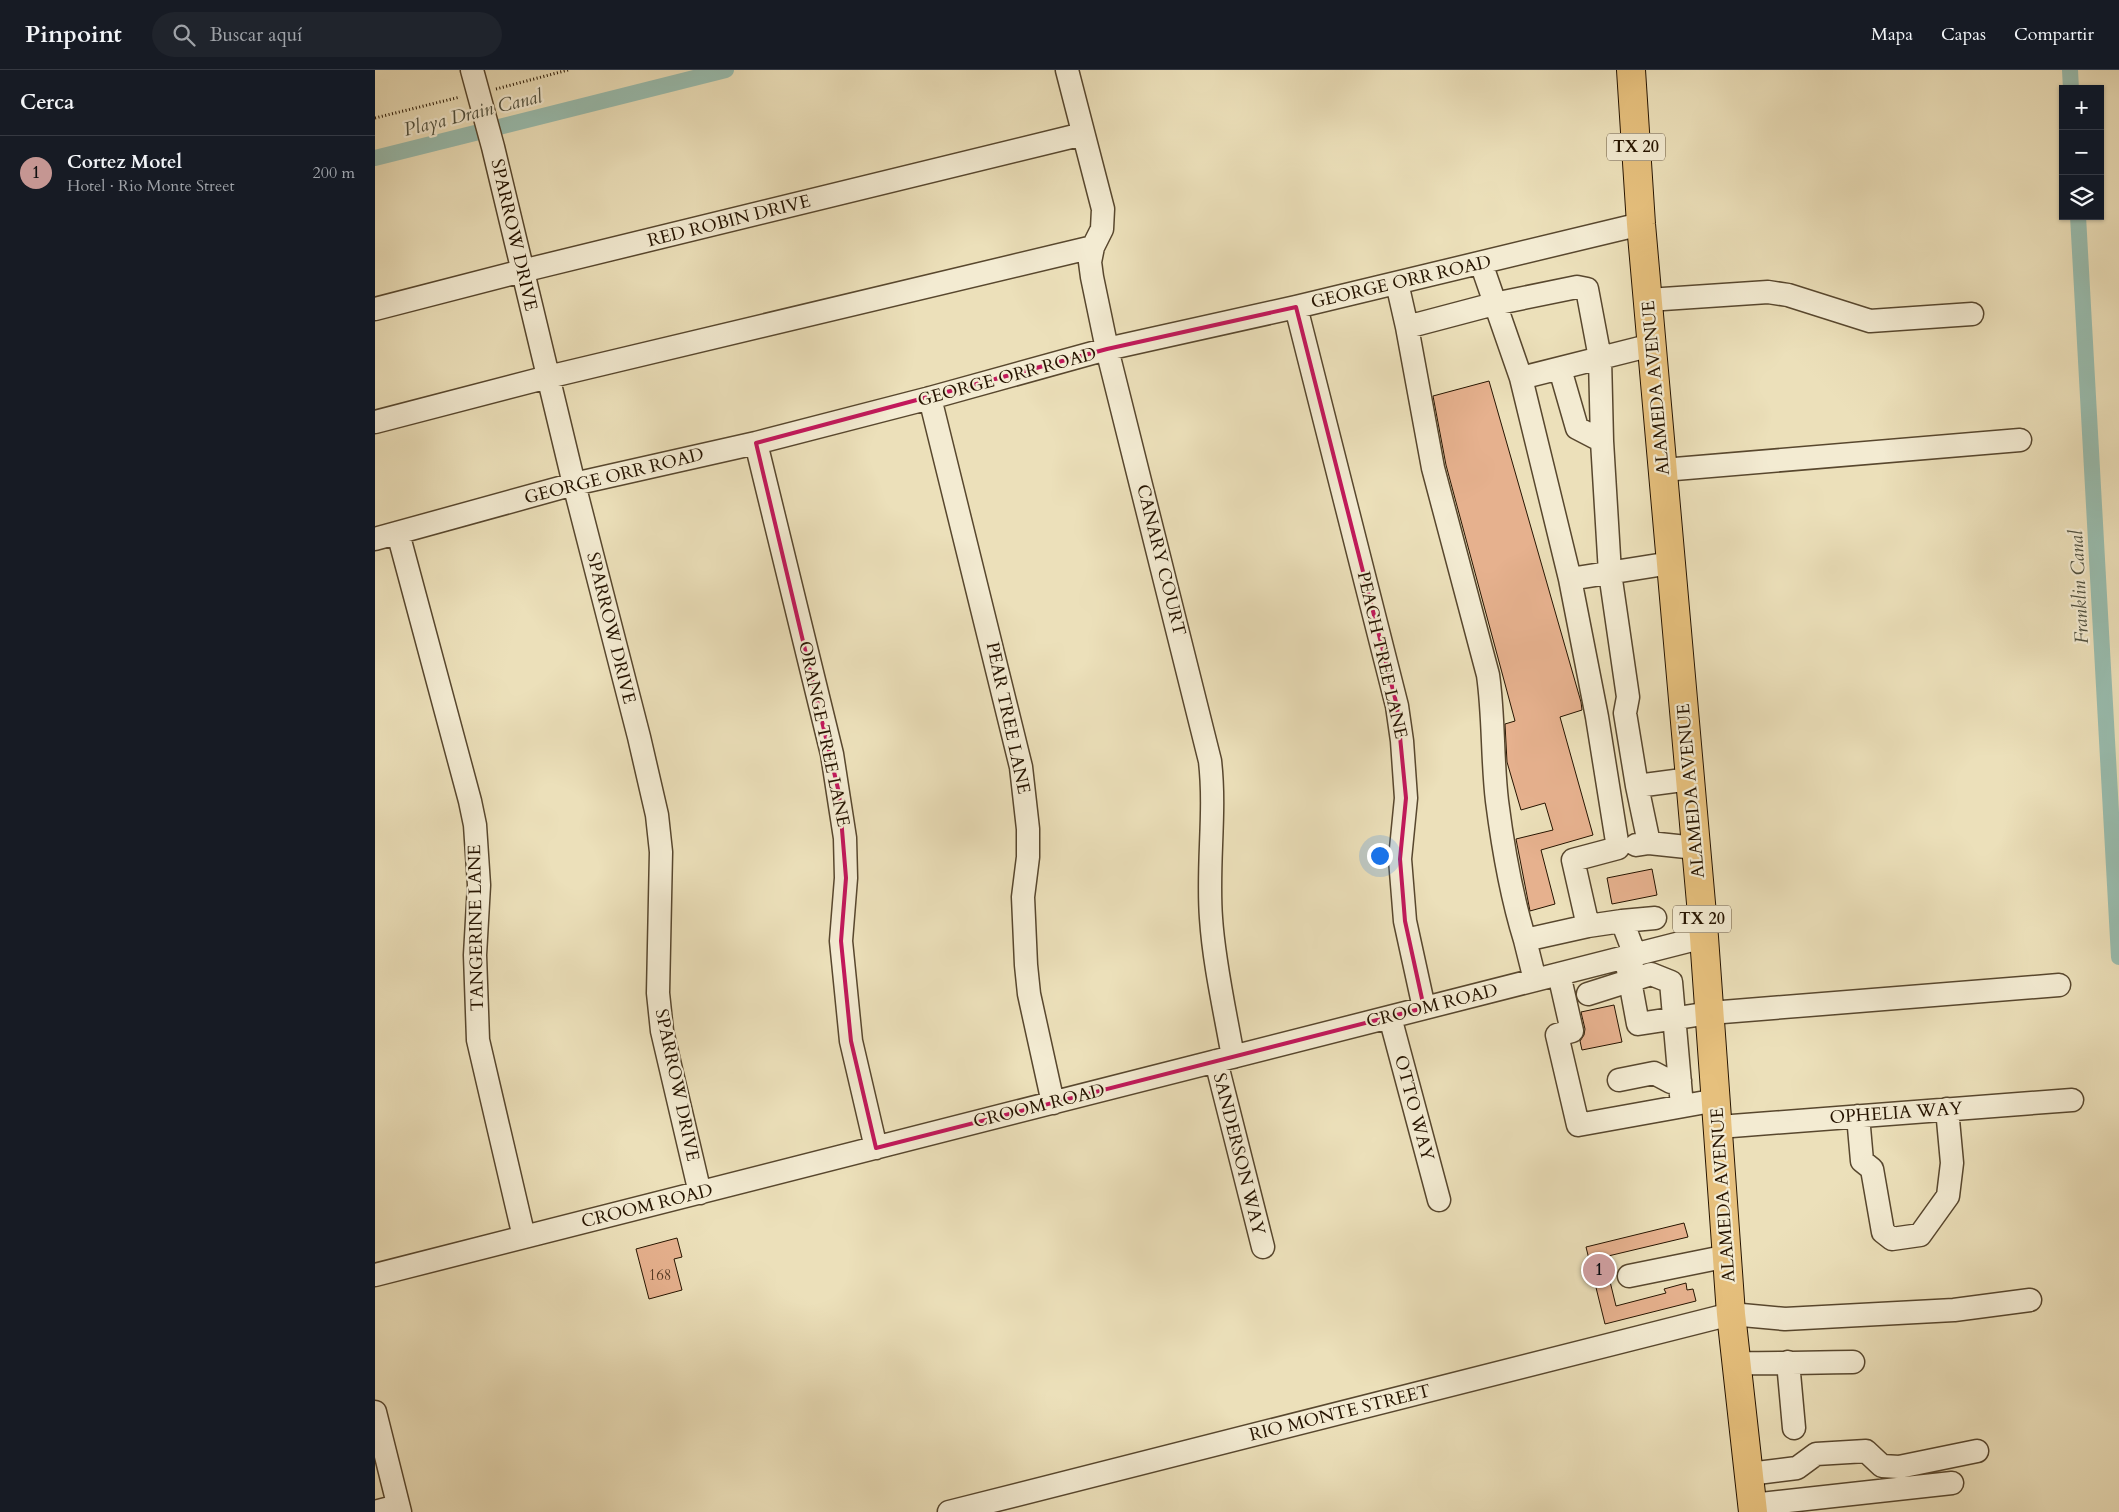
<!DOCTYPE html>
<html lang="es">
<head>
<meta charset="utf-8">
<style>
  body { margin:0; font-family:Cardo,serif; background:#20242c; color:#f1f3f6 }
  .controls { position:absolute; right:15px; top:15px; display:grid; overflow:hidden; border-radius:0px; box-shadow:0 1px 4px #0004 }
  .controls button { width:45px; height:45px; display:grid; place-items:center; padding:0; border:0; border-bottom:1px solid #363941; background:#171b24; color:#f1f3f6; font:25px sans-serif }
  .you { position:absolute; left:1004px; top:785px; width:18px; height:18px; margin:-12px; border:4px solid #fff; border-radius:50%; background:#1a73e8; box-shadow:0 0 0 8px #1a73e833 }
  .badge { display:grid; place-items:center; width:32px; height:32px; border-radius:50%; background:#c59692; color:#111; font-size:16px; font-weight:700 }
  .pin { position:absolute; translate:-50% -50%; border:2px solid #fff; box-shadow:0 1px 5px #0006 }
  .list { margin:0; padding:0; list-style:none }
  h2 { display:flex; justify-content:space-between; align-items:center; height:65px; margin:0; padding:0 20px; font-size:21px }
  h2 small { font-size:16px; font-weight:400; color:#9ea1a6 }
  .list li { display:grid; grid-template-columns:32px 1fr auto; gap:15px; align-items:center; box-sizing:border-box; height:75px; padding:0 20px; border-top:1px solid #363941 }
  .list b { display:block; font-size:19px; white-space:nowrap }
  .list p { margin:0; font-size:16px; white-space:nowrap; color:#9ea1a6 }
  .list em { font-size:16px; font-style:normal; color:#9ea1a6 }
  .icon { flex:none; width:28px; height:28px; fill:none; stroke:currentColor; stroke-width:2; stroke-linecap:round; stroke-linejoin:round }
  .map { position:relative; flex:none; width:1744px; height:1442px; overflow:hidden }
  header { display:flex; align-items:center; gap:30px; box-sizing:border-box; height:70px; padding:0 25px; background:#171b24; border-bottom:1px solid #363941 }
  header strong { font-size:24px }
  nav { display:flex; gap:28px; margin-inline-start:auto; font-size:18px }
  .search { width:350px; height:45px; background:#20242c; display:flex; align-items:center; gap:12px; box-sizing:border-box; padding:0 18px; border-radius:28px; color:#9ea1a6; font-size:19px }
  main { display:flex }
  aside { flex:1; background:#171b24 }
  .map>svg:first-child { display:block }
</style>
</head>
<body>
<header>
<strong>Pinpoint</strong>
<div class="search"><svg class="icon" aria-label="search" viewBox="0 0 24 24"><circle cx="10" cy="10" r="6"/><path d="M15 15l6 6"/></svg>Buscar aquí</div>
<nav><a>Mapa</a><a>Capas</a><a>Compartir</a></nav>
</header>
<main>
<aside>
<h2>Cerca<small></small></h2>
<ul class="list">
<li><span class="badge">1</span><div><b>Cortez Motel</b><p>Hotel · Rio Monte Street</p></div><em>200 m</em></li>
</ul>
</aside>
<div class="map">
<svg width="1744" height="1442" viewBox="0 0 1744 1442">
  <rect width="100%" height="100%" fill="#ece0ba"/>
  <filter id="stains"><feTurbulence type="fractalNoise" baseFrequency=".004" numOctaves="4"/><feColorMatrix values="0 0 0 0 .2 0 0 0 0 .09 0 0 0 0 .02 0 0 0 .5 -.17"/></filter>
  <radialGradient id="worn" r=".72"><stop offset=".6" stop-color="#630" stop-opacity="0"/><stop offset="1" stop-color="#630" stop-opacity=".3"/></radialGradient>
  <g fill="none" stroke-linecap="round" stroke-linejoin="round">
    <path stroke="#99bdaf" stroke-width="16" d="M 1695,0 L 1696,19
      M 0,88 L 351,0
      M 1703,146 L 1744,887"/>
  </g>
  <path fill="#e6b18e" stroke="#261400" d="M 1114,311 L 1206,632 L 1207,640 L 1185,647 L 1218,765 L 1166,780 L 1180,834 L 1155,841 L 1141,769 L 1178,760 L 1170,733 L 1146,740 L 1132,692 L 1130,654 L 1140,651 L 1071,395 L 1058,326 Z
    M 1277,799 L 1282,825 L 1237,834 L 1232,808 Z
    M 1239,935 L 1247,972 L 1207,980 L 1205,971 L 1209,965 L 1210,959 L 1206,942 Z
    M 1309,1153 L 1313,1167 L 1229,1187 L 1241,1236 L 1291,1223 L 1289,1219 L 1311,1213 L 1312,1220 L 1318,1219 L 1321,1231 L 1230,1254 L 1211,1177 Z
    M 302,1168 L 307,1187 L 299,1189 L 307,1220 L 274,1229 L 261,1179 Z"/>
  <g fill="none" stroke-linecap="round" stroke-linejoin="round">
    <g stroke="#58472e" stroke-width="25">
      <path id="minor" d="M 97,0 L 118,77 L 199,414 L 264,667 L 282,745 L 286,782 L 283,923 L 287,961 L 325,1123
        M 692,0 L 728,139 L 727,159 L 718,177 L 715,192 L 717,207 L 732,279 L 835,691 C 841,743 832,795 836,848 C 839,894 850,941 858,987
        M 1106,193 L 1146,308
        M 1022,213 L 1032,257 L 1119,234 L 1202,217 L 1212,219 L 1225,288 L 1227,371 L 1235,503 L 1253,627 L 1250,643 L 1262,716 L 1274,773
        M 1273,230 L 1393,222 L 1413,225 L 1495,251 L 1597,244
        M 921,237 L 1022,636 L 1027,671 L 1031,728 L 1025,789 L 1030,851 L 1049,938
        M 0,239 L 147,201 L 708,64
        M 1032,257 L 1058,398 L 1113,605 C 1119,647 1117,689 1122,731 C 1128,778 1136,825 1150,870
        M 1277,275 L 1146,308 L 1195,509 L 1296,493
        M 1185,299 L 1202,358 L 1227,371
        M 555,328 L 646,697 L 653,759 L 653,787 L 648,827 L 651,895 L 654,924 L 678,1033
        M 0,352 L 173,307 L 718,177
        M 381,373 L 457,684 L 470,768 L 471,808 L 466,871 L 476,971 L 501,1078
        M 1288,400 L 1645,370
        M 23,463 L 95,731 L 100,755 L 104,815 L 100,885 L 103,970 L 149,1167
        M 0,469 L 199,414 L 381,373 L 555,328 L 732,279 L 921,237 L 1266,154
        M 1262,716 L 1315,709
        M 1261,775 L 1274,773 L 1321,778
        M 1247,851 L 1280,848
        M 1213,856 L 1247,851 L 1260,885 L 1253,900 L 1263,954 L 1335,943 L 1684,915
        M 1184,904 L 1197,961 L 1182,965 L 1203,1055 L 1342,1030
        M 1160,910 L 1150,870 L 1213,856 L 1198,790 L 1243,778 L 1222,647 L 1195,509
        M 1213,924 L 1276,904 L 1296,912 L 1307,1036
        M 1015,947 L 1064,1130
        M 841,991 L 888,1177
        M 1244,1010 L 1279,1003 L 1296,1012 L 1305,1011
        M 1483,1046 L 1487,1091 L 1497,1099 L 1508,1162 L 1517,1169 L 1545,1165 L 1573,1126 L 1577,1093 L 1572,1039
        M 1344,1057 L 1697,1030
        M 0,1205 L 1329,867
        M 1254,1206 L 1353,1186
        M 1413,1292 L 1419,1358
        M 1362,1293 C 1401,1294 1439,1292 1478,1292
        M 0,1342 L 25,1442
        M 1374,1404 L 1422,1398 L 1441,1384 L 1491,1381 L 1507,1396 L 1524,1397 L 1602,1381
        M 1377,1435 L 1577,1413
        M 0,1442 L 22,1436
        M 574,1442 L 1356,1244 L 1410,1249 L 1579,1240 L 1655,1230"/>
    </g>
    <g stroke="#261400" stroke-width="30">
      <path id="major" d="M 1256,0 L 1266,154 L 1329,867 L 1356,1244 L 1378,1442"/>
    </g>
    <path stroke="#261400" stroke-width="3" stroke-dasharray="1 2.5" stroke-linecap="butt" d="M 121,19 L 193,0
      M 0,48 L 85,27"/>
    <use href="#minor" stroke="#f3ebd2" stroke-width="22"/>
    <use href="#major" stroke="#e6c07d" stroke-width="28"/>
  </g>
  <path fill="none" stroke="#c2185b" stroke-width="4" stroke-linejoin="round" d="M 921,237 L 1022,636 L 1031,728 L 1025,789 L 1030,851 L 1049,938 L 501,1078 L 476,971 L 466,871 L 471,808 L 464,723 L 381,373 L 732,279 Z"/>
  <g text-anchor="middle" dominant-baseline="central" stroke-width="4.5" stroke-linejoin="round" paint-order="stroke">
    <g font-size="15" fill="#563b24">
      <text x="285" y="1205">168</text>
    </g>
    <g fill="#f3ebd2" stroke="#64543f" stroke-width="1">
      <rect x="1232" y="63.5" width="58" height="27" rx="4"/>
      <rect x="1298" y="835.5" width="58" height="27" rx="4"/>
    </g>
    <g font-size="16" font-weight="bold" fill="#261400">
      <text x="1261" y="77">TX 20</text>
      <text x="1327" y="849">TX 20</text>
    </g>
    <g font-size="18" fill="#261400" stroke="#f3ebd2">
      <text transform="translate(354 151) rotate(-14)">RED ROBIN DRIVE</text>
      <text transform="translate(139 165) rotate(77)">SPARROW DRIVE</text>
      <text transform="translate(1026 212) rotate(-13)">GEORGE ORR ROAD</text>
      <text transform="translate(632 307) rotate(-15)">GEORGE ORR ROAD</text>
      <text transform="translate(1281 318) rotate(-95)">ALAMEDA AVENUE</text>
      <text transform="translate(239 406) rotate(-14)">GEORGE ORR ROAD</text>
      <text transform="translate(786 490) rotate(76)">CANARY COURT</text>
      <text transform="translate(236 558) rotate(76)">SPARROW DRIVE</text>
      <text transform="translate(1007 585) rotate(77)">PEACH TREE LANE</text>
      <text transform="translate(633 648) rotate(78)">PEAR TREE LANE</text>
      <text transform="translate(449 664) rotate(78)">ORANGE TREE LANE</text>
      <text transform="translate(1316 721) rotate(-95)">ALAMEDA AVENUE</text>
      <text transform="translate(101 858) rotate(-91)">TANGERINE LANE</text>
      <text transform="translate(1057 936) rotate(-14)">CROOM ROAD</text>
      <text transform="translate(302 1015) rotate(78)">SPARROW DRIVE</text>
      <text transform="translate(664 1036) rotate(-14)">CROOM ROAD</text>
      <text transform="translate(1039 1038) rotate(75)">OTTO WAY</text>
      <text transform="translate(1521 1043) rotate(-4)">OPHELIA WAY</text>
      <text transform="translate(864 1084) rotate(76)">SANDERSON WAY</text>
      <text transform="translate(1348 1125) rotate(-94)">ALAMEDA AVENUE</text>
      <text transform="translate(272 1136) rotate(-14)">CROOM ROAD</text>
      <text transform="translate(965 1343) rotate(-14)">RIO MONTE STREET</text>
    </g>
    <g font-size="19" font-style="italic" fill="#4e4f3d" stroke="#f3ebd2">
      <text transform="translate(98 43) rotate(-14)">Playa Drain Canal</text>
      <text transform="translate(1704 517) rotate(-93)">Franklin Canal</text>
    </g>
  </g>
  <rect width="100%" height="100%" filter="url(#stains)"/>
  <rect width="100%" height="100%" fill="url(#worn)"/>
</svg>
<div class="controls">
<button>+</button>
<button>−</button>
<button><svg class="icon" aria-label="layers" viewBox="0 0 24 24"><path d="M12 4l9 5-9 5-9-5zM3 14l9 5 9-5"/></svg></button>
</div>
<div class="you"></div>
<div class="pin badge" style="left:1224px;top:1200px">1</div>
</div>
</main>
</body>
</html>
